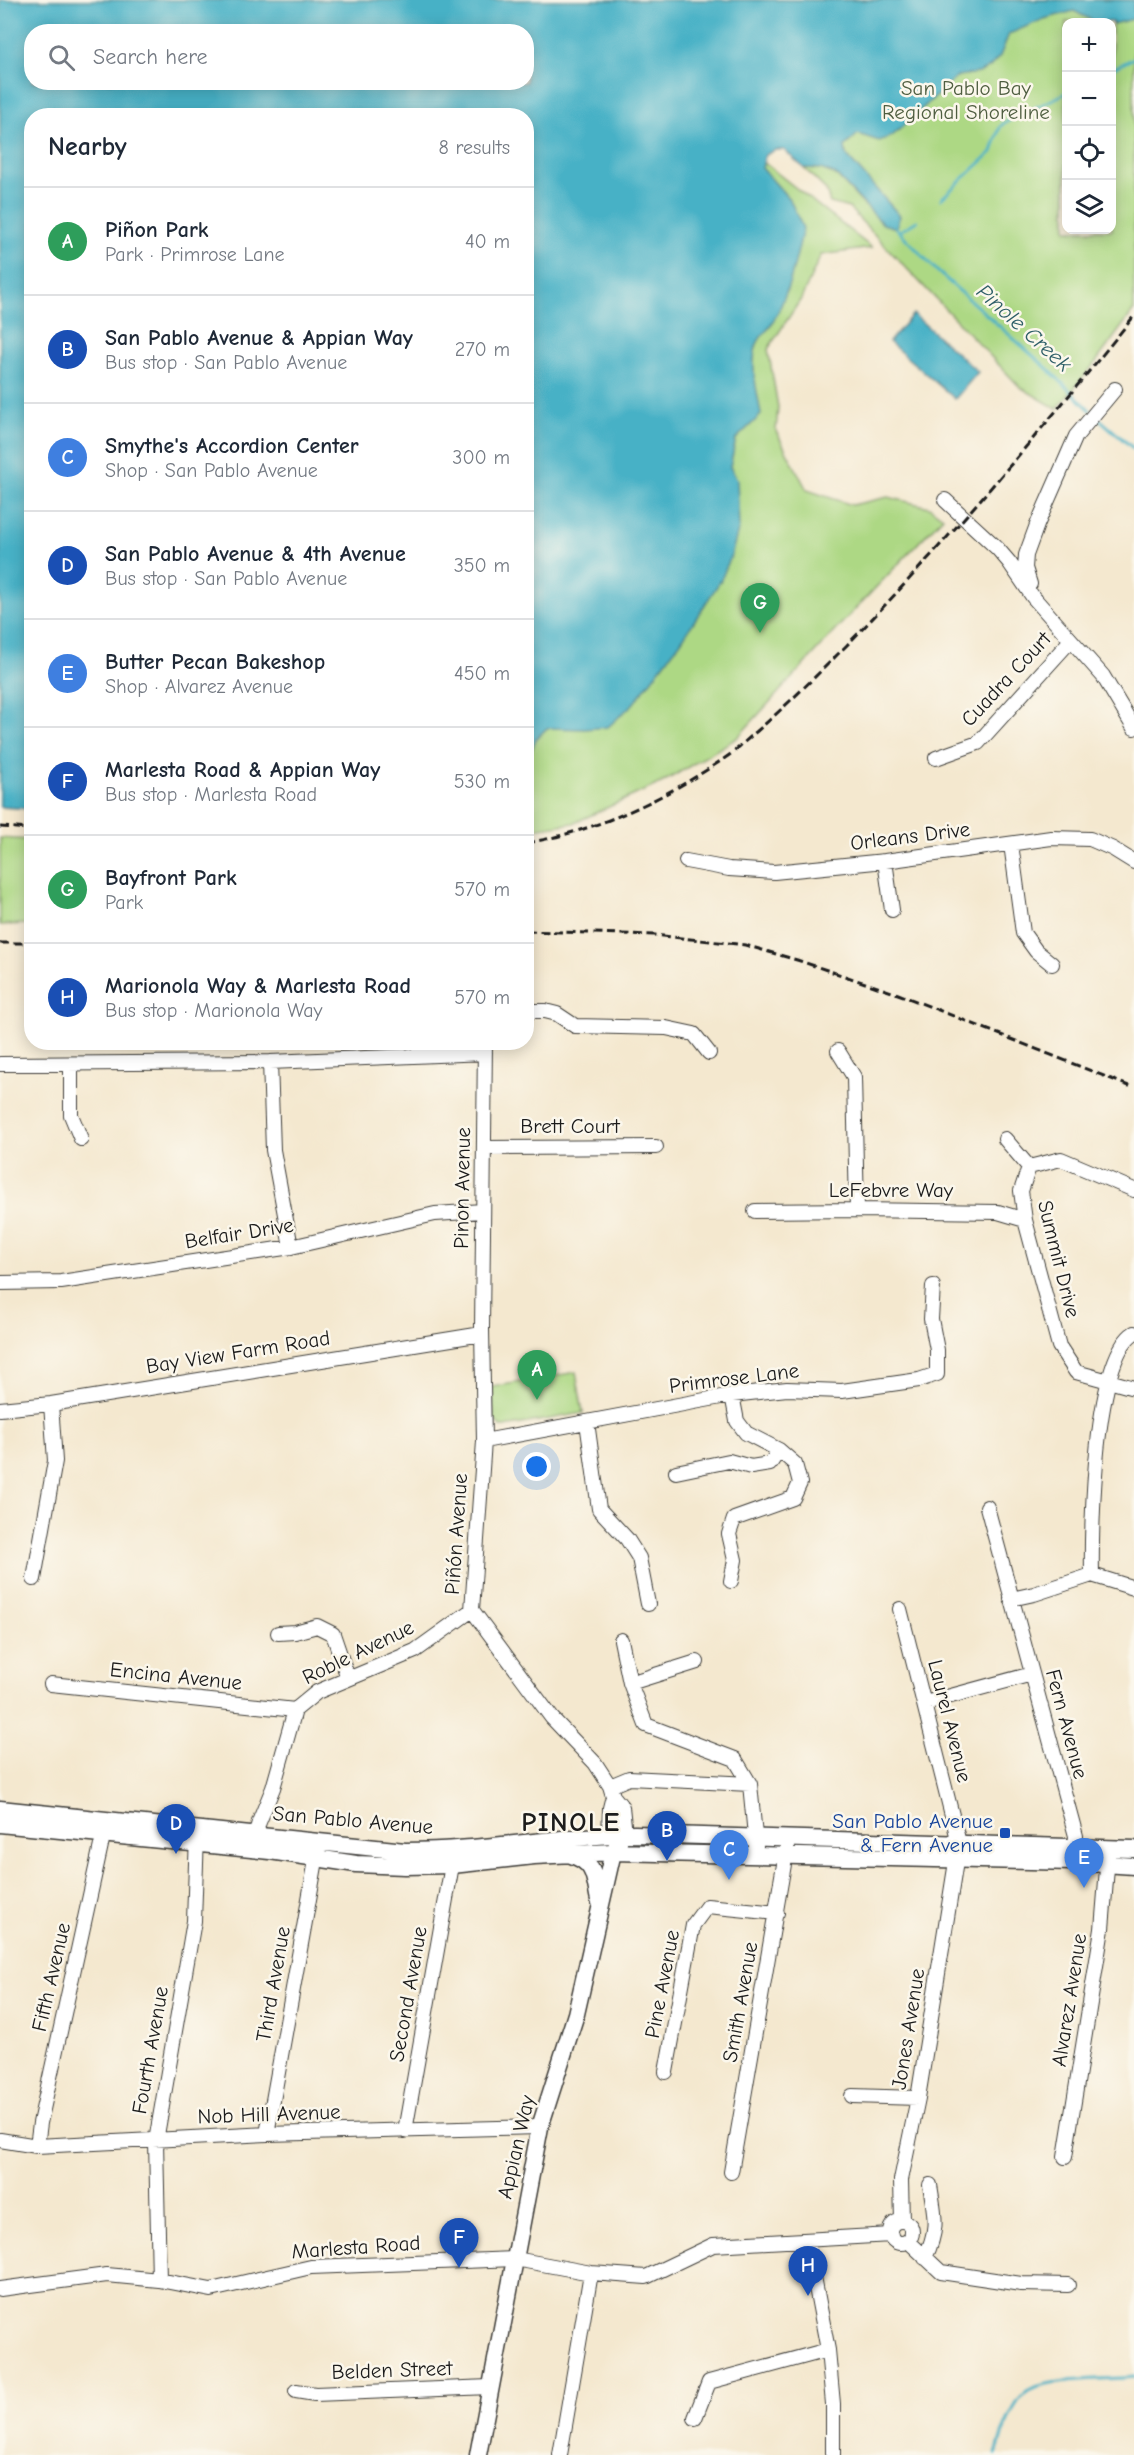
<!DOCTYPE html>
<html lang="en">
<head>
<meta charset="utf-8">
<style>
  body { margin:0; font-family:"Comic Neue",sans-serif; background:#f2f2f3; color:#1f2937 }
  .controls { position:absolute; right:18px; top:18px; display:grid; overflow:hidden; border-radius:12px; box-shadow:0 3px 15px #0003 }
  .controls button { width:54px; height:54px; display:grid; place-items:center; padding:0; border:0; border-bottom:2px solid #e0e1e3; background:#fff; color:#1f2937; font:30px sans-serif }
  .you { position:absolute; left:537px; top:1467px; width:21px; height:21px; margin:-15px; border:4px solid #fff; border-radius:50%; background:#1a73e8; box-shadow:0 0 0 9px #1a73e833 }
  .badge { display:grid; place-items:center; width:39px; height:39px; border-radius:50%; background:#db2777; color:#fff; font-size:20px; font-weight:700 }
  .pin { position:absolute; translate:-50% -50px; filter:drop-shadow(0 2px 3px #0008) }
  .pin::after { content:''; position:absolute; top:32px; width:21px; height:18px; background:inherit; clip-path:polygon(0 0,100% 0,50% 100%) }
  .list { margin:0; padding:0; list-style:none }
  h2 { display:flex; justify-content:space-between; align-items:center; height:78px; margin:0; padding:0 24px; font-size:26px }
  h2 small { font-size:20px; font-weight:400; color:#747a83 }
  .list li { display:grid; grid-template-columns:39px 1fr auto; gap:18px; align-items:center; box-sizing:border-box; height:108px; padding:0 24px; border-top:2px solid #e0e1e3 }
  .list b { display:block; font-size:22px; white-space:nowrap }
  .list p { margin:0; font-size:20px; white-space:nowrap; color:#747a83 }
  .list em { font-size:20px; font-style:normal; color:#747a83 }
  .icon { flex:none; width:33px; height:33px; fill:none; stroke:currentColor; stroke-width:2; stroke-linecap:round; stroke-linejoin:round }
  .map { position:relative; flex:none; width:1134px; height:2455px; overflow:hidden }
  .search { position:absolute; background:#fff; box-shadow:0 3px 15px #0003; left:24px; top:24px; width:510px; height:66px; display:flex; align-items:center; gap:15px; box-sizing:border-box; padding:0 21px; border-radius:24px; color:#747a83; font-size:22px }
  .panel { position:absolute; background:#fff; box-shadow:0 3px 15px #0003; left:24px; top:108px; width:510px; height:942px; border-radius:24px }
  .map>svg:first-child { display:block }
</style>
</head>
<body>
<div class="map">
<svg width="1134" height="2455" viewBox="0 0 1134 2455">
  <rect width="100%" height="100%" fill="#fbf7ec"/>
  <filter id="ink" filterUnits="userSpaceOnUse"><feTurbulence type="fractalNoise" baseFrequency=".0167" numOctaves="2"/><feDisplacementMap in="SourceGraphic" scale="12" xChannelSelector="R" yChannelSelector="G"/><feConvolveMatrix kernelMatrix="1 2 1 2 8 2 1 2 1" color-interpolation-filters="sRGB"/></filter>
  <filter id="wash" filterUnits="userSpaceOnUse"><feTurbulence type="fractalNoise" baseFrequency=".008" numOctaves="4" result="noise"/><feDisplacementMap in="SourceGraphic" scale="24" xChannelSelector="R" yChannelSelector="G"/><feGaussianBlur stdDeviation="1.35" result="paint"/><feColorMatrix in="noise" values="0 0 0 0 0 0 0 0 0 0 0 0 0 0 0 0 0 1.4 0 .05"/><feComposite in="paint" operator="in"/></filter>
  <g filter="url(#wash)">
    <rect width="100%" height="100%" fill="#f4e8cf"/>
    <path fill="#add884" stroke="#647a50" stroke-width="1.5" fill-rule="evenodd" d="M 733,0 L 1134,0 L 1134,310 L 1096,362 L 1057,409 L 1020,387 L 849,208 L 830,203 L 826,190 L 804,168 L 821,169 L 836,175 L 865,206 L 899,216 L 846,155 L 845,146 L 857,134 ZM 1066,22 L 1112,22 L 1112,230 L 1066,230 Z
      M 527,160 L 763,162 L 872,248 L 821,255 L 801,299 L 768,349 L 778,407 L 776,431 L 807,490 L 852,505 L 888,497 L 929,507 L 943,517 L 843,622 L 737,738 L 663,782 L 574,823 L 527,830 Z
      M 0,838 L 31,840 L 31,924 L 0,925 Z
      M 576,1372 L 583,1413 L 505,1427 L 500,1427 L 494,1419 L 492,1387 Z"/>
    <path fill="#47b1c6" stroke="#326671" stroke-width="1.5" fill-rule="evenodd" d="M 0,0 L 1134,0 L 1134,19 L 1112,24 L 1112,22 L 1095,22 L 1074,11 L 1044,19 L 1009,34 L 1000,56 L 990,67 L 978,73 L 958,76 L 892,136 L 879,141 L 858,134 L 845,146 L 846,155 L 900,216 L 896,228 L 883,224 L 836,175 L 821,169 L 804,168 L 784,150 L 775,150 L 765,155 L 762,168 L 790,200 L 803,228 C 796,260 788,297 771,325 C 766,333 759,336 756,347 C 750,368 758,393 761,415 L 736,439 L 730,467 L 737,479 L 739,527 L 731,556 L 721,580 L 680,643 L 633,704 L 608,727 L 585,729 L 547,728 L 536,739 L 527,761 L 526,116 L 32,116 L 31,809 L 0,807 ZM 32,32 L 526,32 L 526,82 L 32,82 Z
      M 913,314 L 978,372 L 955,399 L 889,342 Z"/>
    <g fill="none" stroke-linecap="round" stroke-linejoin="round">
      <path stroke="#47b1c6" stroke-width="3" d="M 1112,69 L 1134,58
        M 941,199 L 992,152 L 1000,127 L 1004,123 L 1066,93
        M 896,228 L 938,272 L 1048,369 L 1090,410
        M 900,231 L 917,221
        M 1097,417 L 1134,449
        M 996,2455 C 1001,2436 1013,2399 1031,2389 C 1052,2378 1108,2380 1134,2377"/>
    </g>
  </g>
  <g filter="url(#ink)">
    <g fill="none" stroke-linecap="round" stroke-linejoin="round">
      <g stroke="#3c3b37" stroke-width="16">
        <path id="minor" d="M 945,500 L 997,548 L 1009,562 L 1033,597 L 1103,676 L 1134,728
          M 1030,584 L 1025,568 L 1026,555 L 1037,525 L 1076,436 L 1115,389
          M 936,758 L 978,743 L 1071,640
          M 1011,844 L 1023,933 L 1036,951 L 1052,964
          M 686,861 L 729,869 L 774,872 L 885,861 L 1051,838 L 1090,839 L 1113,849 L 1134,862
          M 885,861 L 892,910
          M 526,1011 L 545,1011 L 557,1014 L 575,1026 L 666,1028 L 694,1034 L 709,1053
          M 485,1042 L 482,1329 L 484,1441 L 472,1610 L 552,1718 L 595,1763 L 610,1786 L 613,1796 L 622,1807 L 625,1834
          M 838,1051 L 854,1077 L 857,1210
          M 270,1062 L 273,1150 L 291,1247
          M 0,1064 L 270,1062 L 485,1053
          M 71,1065 L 71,1115 L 81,1139
          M 1005,1139 L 1029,1167
          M 484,1148 L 656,1147
          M 1134,1190 L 1061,1159 L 1029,1167 L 1021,1191 L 1025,1220 L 1059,1346 L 1076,1372 L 1134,1388
          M 755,1211 L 857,1210 L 998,1212 L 1025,1220
          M 0,1283 L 61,1282 L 291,1247 L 435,1214 L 483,1211
          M 0,1409 L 51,1404 L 482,1334
          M 587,1422 L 599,1509 L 627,1539 L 639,1558 L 648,1604
          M 484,1441 L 732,1395 L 787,1389 L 842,1391 L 919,1380 L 937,1374 L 937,1350 L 931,1319 L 933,1286
          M 676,1472 L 729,1461 L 751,1467 L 770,1464 L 779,1450
          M 987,1507 L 1076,1836 L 1074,1856
          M 1092,1575 C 1091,1528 1094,1358 1134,1333
          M 1092,1575 L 1134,1588
          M 34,1579 L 55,1461 L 51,1404
          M 731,1581 L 735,1560 L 729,1534 L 734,1519 L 793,1498 L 800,1483 L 795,1464 L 779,1450 L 746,1433 L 737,1421 L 732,1395
          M 1011,1599 L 1034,1594 L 1092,1575
          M 900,1609 L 959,1843 L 918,2098 L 901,2180 L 902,2221
          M 278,1633 L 295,1632 L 317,1626 L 333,1634 L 348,1678
          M 621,1640 L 630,1683 L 646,1725 L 735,1759 L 750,1784 L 756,1846
          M 630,1683 L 697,1662
          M 51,1684 L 295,1710
          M 925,1703 L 1032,1674
          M 610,1786 L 629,1778 L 750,1784
          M 609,1835 L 610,1808 L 613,1796
          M 253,1844 L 259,1822 L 273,1788 L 295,1710 L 317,1692 L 415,1651 L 472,1610
          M 666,2072 L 693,1925 L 707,1906 L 777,1913
          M 852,2096 L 918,2098
          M 405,2131 L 452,1865
          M 267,2134 L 318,1849
          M 0,2140 L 37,2146 L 267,2134 L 540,2127
          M 37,2146 L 40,2123 L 105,1827
          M 1065,2157 L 1102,1929 L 1108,1856
          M 731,2172 L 787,1847
          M890 2232a11 11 0 1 1 22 0a11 11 0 1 1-22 0Z
          M 807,2240 L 828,2350 L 833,2404 L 833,2455
          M 908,2241 L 941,2272 L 1021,2284 L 1068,2285
          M 925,2258 C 939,2228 935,2217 930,2185
          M 159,2280 L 156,2141 L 194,1921 L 197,1835
          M 0,2289 L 107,2275 L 159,2280 L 211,2290 L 311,2267 L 515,2259 L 591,2273 L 646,2277 L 713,2245 L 891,2235
          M 296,2391 L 315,2394 L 490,2387
          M 695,2418 L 709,2382 L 828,2350
          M 560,2455 L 591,2273"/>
      </g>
      <g stroke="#3c3b37" stroke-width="19">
        <path id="major" d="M 0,1809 L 405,1851 C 483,1851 558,1836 635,1834 L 1134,1849
          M 0,1824 L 270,1851 L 356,1864 L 405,1866 L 452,1865 L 534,1856 L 613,1852 L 1074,1862 L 1134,1866
          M 571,1855 C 596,1863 594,1878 599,1900
          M 478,2455 L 540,2127 L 576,2014 L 613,1852 L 619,1843"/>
      </g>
      <use href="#minor" stroke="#fff" stroke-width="14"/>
      <use href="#major" stroke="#fff" stroke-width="16"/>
      <path stroke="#1c1c1c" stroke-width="3" stroke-dasharray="9 4.5" stroke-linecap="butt" d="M 0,827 L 32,829
        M 526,843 C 598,831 666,798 725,758 C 736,751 746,740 756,732 C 787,705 816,676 845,647 C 947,542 1042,430 1134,316
        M 526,931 L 655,935 L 745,945 L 797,960 L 898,994 L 1134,1088
        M 0,943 L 32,943"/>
    </g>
  </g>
  <rect fill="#1a4fb4" stroke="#fbf7ec" stroke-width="2" x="999" y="1827" width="12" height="12" rx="3"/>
  <g text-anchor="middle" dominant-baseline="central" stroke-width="5" stroke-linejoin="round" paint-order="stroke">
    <g font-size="21" fill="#4f5e40" stroke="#fbf7ec">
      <text x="966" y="88">San Pablo Bay<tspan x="966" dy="24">Regional Shoreline</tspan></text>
    </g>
    <g font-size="21" fill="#1c1c1c" stroke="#fbf7ec">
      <text transform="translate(1006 679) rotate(-47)">Cuadra Court</text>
      <text transform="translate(910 836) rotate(-7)">Orleans Drive</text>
      <text x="570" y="1126">Brett Court</text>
      <text transform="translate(462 1188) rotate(-89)">Pinon Avenue</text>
      <text x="891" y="1190">LeFebvre Way</text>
      <text transform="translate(239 1233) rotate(-9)">Belfair Drive</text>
      <text transform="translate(1059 1259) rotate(76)">Summit Drive</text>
      <text transform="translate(238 1352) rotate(-9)">Bay View Farm Road</text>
      <text transform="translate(734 1378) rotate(-7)">Primrose Lane</text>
      <text transform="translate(456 1534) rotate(-86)">Piñón Avenue</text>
      <text transform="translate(358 1652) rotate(-26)">Roble Avenue</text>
      <text transform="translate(176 1676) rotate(6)">Encina Avenue</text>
      <text transform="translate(950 1721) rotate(76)">Laurel Avenue</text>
      <text transform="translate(1067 1724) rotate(75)">Fern Avenue</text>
      <text transform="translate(353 1820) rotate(5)">San Pablo Avenue</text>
      <text transform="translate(51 1977) rotate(-77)">Fifth Avenue</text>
      <text transform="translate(273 1984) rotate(-80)">Third Avenue</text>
      <text transform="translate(662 1984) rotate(-79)">Pine Avenue</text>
      <text transform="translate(408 1994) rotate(-80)">Second Avenue</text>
      <text transform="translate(1069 2000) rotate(-81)">Alvarez Avenue</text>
      <text transform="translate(740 2002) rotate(-80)">Smith Avenue</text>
      <text transform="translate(908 2029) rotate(-81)">Jones Avenue</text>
      <text transform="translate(150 2050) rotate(-80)">Fourth Avenue</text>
      <text transform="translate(269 2114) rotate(-2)">Nob Hill Avenue</text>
      <text transform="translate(516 2147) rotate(-77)">Appian Way</text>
      <text transform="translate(356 2247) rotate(-4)">Marlesta Road</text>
      <text transform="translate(392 2370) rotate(-2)">Belden Street</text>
    </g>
    <g font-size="21" fill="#164399" stroke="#fbf7ec" text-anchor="end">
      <text x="993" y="1821">San Pablo Avenue<tspan x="993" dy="24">&amp; Fern Avenue</tspan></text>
    </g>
    <g font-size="22" font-style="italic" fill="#2f5f68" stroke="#fbf7ec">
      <text transform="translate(1024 328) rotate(42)">Pinole Creek</text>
    </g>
    <g font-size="27" font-weight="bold" letter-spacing="1.5" fill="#1c1c1c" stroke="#fbf7ec">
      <text x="571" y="1822">PINOLE</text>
    </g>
  </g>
</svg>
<div class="controls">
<button>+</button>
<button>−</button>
<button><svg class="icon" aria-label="locate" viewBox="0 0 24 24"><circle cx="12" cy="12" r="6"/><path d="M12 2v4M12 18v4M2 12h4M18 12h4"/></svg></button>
<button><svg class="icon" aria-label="layers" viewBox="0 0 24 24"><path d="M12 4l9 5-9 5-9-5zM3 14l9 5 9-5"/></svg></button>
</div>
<div class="you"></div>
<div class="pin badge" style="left:537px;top:1400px;background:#2e9e5b">A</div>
<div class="pin badge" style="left:667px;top:1861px;background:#1a4fb4">B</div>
<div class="pin badge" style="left:729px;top:1880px;background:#3f7fe0">C</div>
<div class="pin badge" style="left:176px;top:1854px;background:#1a4fb4">D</div>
<div class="pin badge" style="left:1084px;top:1888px;background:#3f7fe0">E</div>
<div class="pin badge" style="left:459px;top:2268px;background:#1a4fb4">F</div>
<div class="pin badge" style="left:760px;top:633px;background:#2e9e5b">G</div>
<div class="pin badge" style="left:808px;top:2296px;background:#1a4fb4">H</div>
<div class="search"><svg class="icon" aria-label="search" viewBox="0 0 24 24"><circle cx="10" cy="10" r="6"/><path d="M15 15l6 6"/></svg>Search here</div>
<section class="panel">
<h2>Nearby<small>8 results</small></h2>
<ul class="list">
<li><span class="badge" style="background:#2e9e5b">A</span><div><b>Piñon Park</b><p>Park · Primrose Lane</p></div><em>40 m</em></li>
<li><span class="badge" style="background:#1a4fb4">B</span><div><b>San Pablo Avenue &amp; Appian Way</b><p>Bus stop · San Pablo Avenue</p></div><em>270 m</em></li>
<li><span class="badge" style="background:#3f7fe0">C</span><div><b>Smythe's Accordion Center</b><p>Shop · San Pablo Avenue</p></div><em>300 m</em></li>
<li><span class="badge" style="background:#1a4fb4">D</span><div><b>San Pablo Avenue &amp; 4th Avenue</b><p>Bus stop · San Pablo Avenue</p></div><em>350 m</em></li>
<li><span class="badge" style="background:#3f7fe0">E</span><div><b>Butter Pecan Bakeshop</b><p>Shop · Alvarez Avenue</p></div><em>450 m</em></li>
<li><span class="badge" style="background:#1a4fb4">F</span><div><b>Marlesta Road &amp; Appian Way</b><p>Bus stop · Marlesta Road</p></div><em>530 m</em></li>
<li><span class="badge" style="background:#2e9e5b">G</span><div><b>Bayfront Park</b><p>Park</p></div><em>570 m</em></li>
<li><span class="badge" style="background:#1a4fb4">H</span><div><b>Marionola Way &amp; Marlesta Road</b><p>Bus stop · Marionola Way</p></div><em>570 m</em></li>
</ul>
</section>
</div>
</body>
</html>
